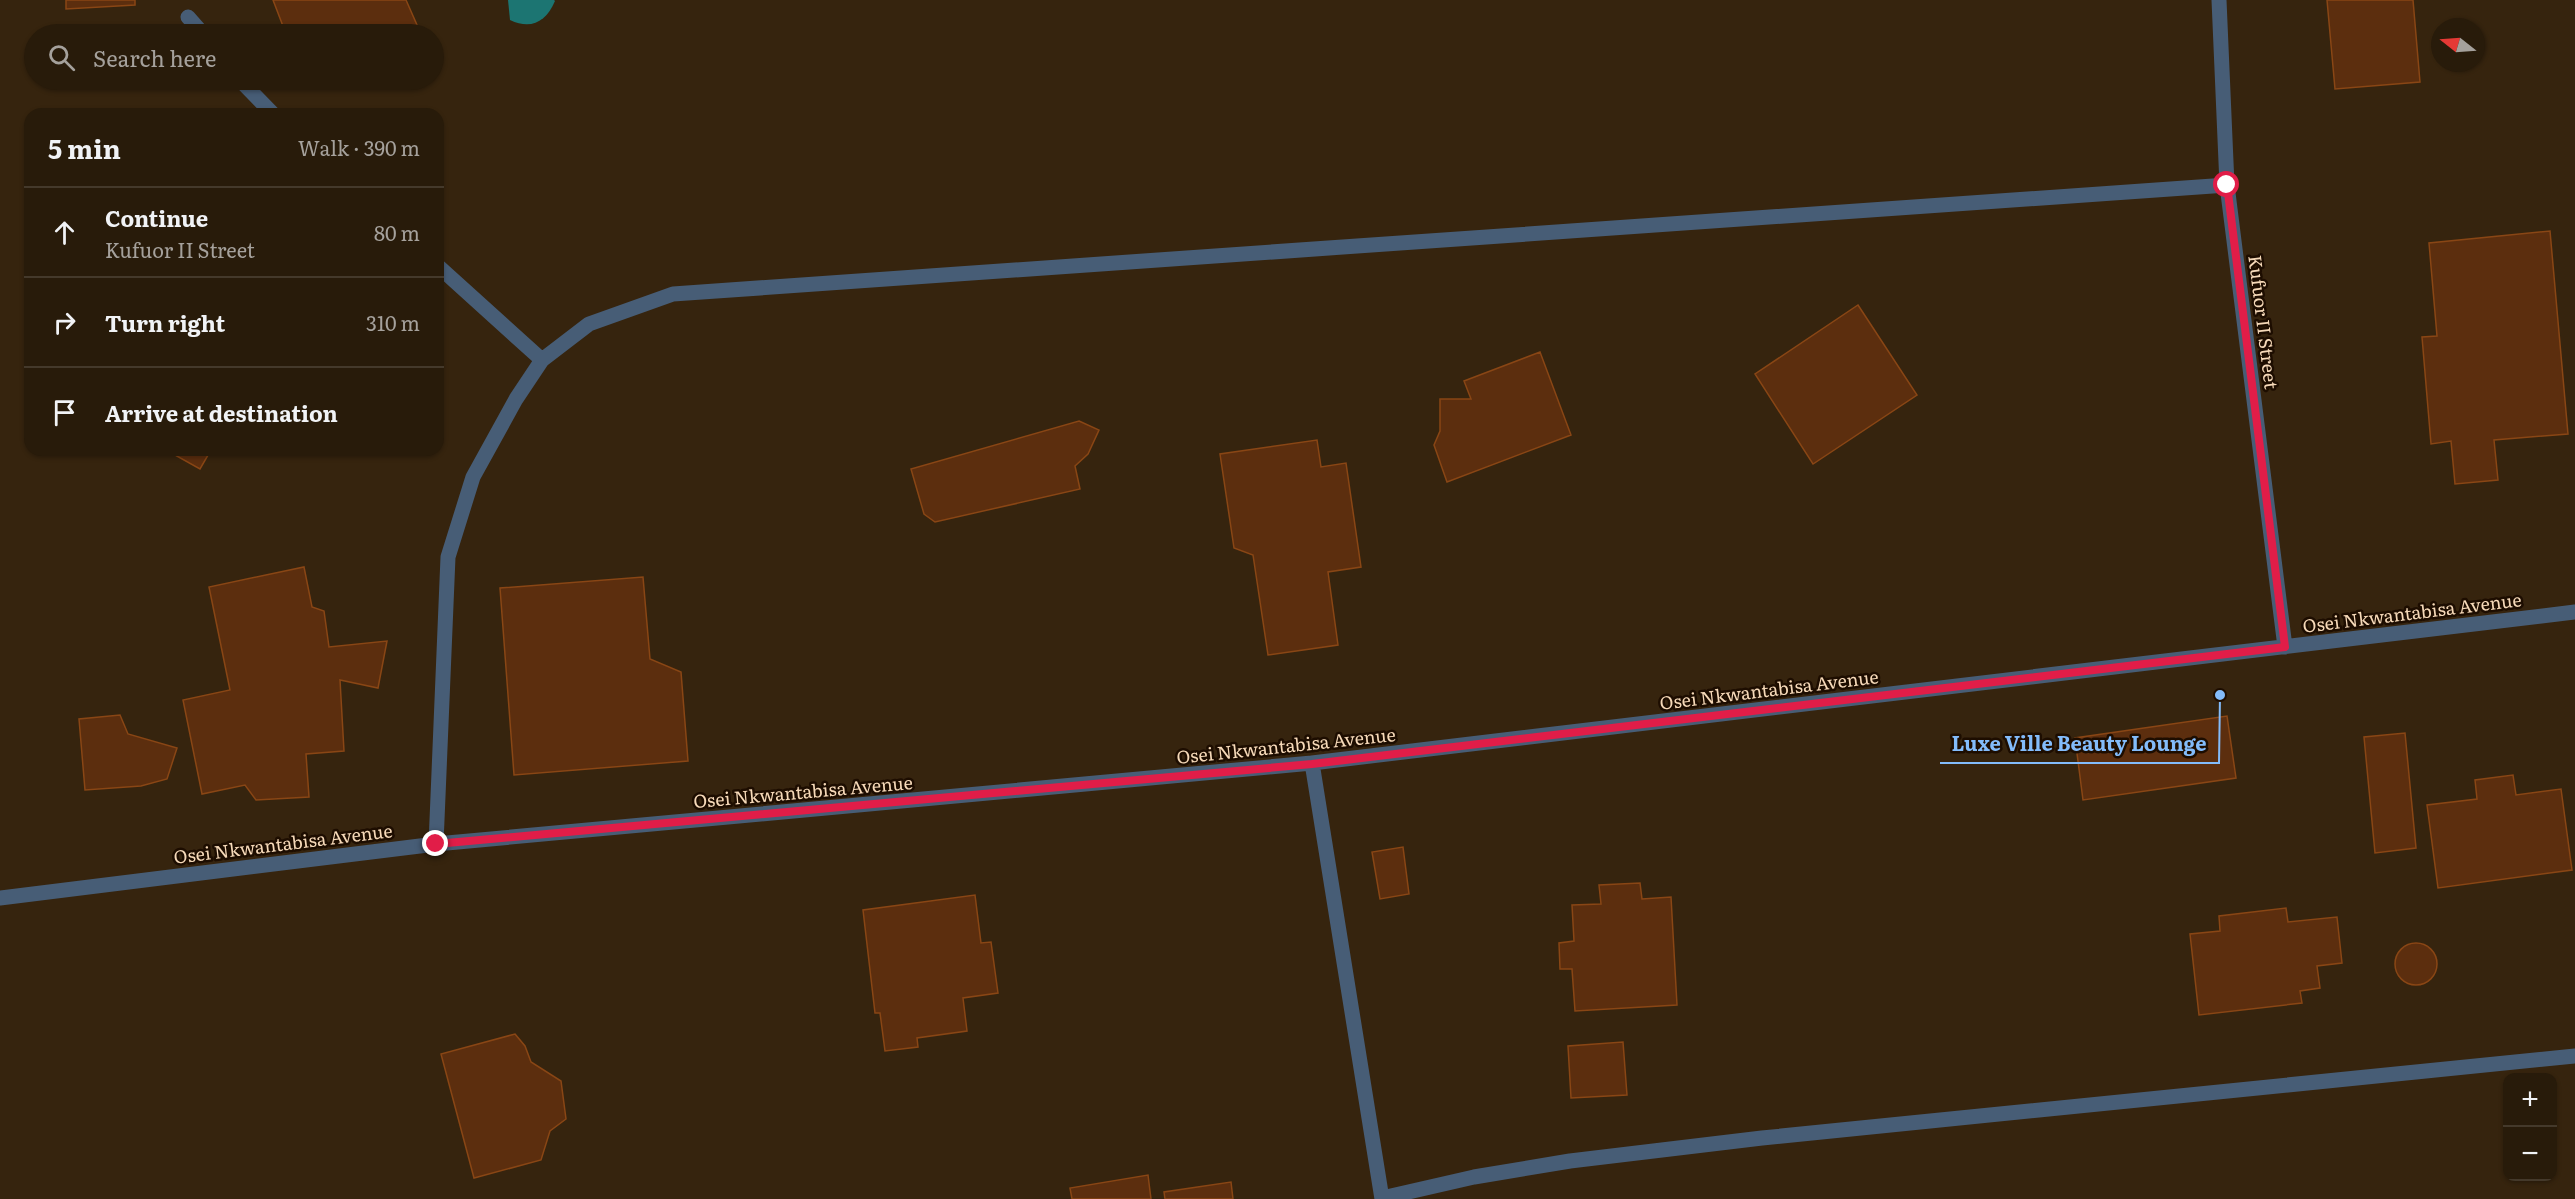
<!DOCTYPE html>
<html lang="en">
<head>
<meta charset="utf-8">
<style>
  body { margin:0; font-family:Literata,serif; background:#342818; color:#f1f3f6 }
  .controls { position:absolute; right:18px; bottom:18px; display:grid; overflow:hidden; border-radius:12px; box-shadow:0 2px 4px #0004 }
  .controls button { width:54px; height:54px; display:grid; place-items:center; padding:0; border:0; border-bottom:2px solid #44392b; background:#281b0a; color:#f1f3f6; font:30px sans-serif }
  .compass { position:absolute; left:2431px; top:18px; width:54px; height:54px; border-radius:50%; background:#281b0a; box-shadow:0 2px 4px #0004; rotate:287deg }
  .stop { position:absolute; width:18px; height:18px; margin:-14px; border:4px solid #e11d48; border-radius:50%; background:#fff }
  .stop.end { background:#e11d48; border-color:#fff; box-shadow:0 2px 6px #0008 }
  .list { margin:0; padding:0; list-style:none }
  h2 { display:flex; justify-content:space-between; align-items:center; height:78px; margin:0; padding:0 24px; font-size:26px }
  h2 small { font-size:20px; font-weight:400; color:#a5a19c }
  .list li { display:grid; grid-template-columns:39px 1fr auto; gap:18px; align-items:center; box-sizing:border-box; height:90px; padding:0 24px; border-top:2px solid #44392b }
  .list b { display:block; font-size:22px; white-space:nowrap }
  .list p { margin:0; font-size:20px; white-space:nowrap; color:#a5a19c }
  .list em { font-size:20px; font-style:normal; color:#a5a19c }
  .icon { flex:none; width:33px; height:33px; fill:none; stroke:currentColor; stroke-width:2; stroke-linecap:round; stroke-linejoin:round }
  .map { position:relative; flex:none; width:2575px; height:1199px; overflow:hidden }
  .search { position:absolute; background:#281b0a; box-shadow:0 2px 4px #0004; left:24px; top:24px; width:420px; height:66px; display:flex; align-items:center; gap:15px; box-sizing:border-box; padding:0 21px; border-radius:33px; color:#a5a19c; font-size:22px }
  .panel { position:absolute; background:#281b0a; box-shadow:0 2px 4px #0004; left:24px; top:108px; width:420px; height:348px; border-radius:18px }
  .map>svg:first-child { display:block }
</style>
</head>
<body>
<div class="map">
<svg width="2575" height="1199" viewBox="0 0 2575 1199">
  <rect width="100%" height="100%" fill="#36240e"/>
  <path fill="#1c7572" d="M 508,0 L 554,0 L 555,1 C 546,22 531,30 510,20 Z"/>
  <path fill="#5c2e0e" stroke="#894615" stroke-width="1.5" d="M 66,0 L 135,0 L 135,5 L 66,9 Z
    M 273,0 L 406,0 L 421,34 L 286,34 Z
    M 2327,0 L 2413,0 L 2420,82 L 2335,89 Z
    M 333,80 L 357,80 L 336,87 Z
    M 2550,231 L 2568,434 L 2494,440 L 2498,480 L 2455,484 L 2451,441 L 2431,444 L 2422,337 L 2437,336 L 2429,243 Z
    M 1858,305 L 1917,395 L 1813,464 L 1755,374 Z
    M 1540,352 L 1571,435 L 1447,482 L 1434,445 L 1440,431 L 1440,399 L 1471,399 L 1464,381 Z
    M 1079,421 L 1099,430 L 1088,454 L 1075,466 L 1080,489 L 935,522 L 924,514 L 911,469 Z
    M 1317,440 L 1321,467 L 1346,463 L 1361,567 L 1328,572 L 1338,645 L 1268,655 L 1253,555 L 1234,548 L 1220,454 Z
    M 166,450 L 211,450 L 200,469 Z
    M 304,567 L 312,607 L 324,611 L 329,647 L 387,641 L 378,688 L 340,680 L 344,751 L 306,754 L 309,797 L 256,800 L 245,785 L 202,794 L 183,700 L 230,690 L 209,587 Z
    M 643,577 L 650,659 L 681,672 L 688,761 L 514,775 L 500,588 Z
    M 120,715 L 128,734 L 177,748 L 167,779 L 141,786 L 85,790 L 79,719 Z
    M 2227,716 L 2236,778 L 2083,800 L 2075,738 Z
    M 2405,733 L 2416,848 L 2375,853 L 2364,737 Z
    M 2513,775 L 2516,795 L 2561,789 L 2572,870 L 2438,888 L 2427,805 L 2477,799 L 2475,780 Z
    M 1403,847 L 1409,894 L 1380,899 L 1372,852 Z
    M 1640,883 L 1642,899 L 1671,897 L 1677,1005 L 1575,1011 L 1572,969 L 1560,969 L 1559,943 L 1574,941 L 1572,905 L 1601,904 L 1599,885 Z
    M 975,895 L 981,943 L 991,942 L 998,993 L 963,998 L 967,1031 L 917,1038 L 918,1047 L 885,1051 L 880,1013 L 875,1013 L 863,910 Z
    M 2286,908 L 2288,922 L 2337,917 L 2342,963 L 2317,966 L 2320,988 L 2300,991 L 2302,1003 L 2199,1015 L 2190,934 L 2220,931 L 2219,916 Z
    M2395 964a21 21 0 1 1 42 0a21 21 0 1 1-42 0Z
    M 515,1034 L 525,1046 L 531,1062 L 561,1081 L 566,1119 L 550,1131 L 541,1160 L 474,1178 L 441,1054 Z
    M 1623,1042 L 1627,1095 L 1571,1098 L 1568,1046 Z
    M 1148,1175 L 1151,1199 L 1072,1199 L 1070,1188 Z
    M 1231,1182 L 1233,1199 L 1165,1199 L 1164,1192 Z"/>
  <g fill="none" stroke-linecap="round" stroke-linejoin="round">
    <path stroke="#475d76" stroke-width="15" d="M 2219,0 L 2227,185 L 2285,647
      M 188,17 L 203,34
      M 240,80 L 273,114
      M 438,266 L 542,360
      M 1312,763 L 1382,1199
      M 436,844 L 448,557 L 473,477 L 516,399 L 542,360 L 589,324 L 673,294 L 2227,185
      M 0,898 L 436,844 L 1312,763 L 2575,612
      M 1382,1198 L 1474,1177 L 1570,1161 L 1762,1138 L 2575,1056"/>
  </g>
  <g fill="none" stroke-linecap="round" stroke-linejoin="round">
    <path stroke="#e11d48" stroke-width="8" d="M 436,844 L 1312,764 L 2285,647 L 2227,185"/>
  </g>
  <g text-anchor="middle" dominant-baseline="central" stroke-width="5" stroke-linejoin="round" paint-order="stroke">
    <g font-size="18" fill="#f6d9b8" stroke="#1d0d00">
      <text transform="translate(2264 322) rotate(83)">Kufuor II Street</text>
      <text transform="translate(2412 612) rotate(-7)">Osei Nkwantabisa Avenue</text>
      <text transform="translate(1769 689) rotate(-7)">Osei Nkwantabisa Avenue</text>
      <text transform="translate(1286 745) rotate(-6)">Osei Nkwantabisa Avenue</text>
      <text transform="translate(803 791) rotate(-5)">Osei Nkwantabisa Avenue</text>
      <text transform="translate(283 843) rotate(-7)">Osei Nkwantabisa Avenue</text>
    </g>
  </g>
  <path fill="none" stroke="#83bcfb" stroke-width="2" d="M2220 695L2219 763H1940"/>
  <circle fill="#83bcfb" stroke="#1d0d00" stroke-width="2" cx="2220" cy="695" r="6"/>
  <g font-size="20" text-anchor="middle" font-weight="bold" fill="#83bcfb" stroke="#1d0d00" stroke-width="5" stroke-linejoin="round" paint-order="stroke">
    <text x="2079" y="751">Luxe Ville Beauty Lounge</text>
  </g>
</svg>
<div class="controls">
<button>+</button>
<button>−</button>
</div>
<svg class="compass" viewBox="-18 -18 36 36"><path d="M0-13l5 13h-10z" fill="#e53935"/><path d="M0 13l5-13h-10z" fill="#a5a19c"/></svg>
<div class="stop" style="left:2227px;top:185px"></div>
<div class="stop end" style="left:436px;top:844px"></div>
<div class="search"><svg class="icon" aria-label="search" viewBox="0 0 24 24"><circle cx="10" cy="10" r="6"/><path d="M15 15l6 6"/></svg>Search here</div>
<section class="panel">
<h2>5 min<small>Walk · 390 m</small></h2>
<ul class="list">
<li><svg class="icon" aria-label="ahead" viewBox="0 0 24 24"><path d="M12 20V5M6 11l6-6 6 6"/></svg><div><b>Continue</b><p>Kufuor II Street</p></div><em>80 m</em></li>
<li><svg class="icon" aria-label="right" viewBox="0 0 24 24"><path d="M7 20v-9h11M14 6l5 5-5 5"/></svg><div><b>Turn right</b></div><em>310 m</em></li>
<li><svg class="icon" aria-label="arrive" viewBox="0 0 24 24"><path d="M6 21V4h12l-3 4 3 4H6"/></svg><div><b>Arrive at destination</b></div></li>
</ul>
</section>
</div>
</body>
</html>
